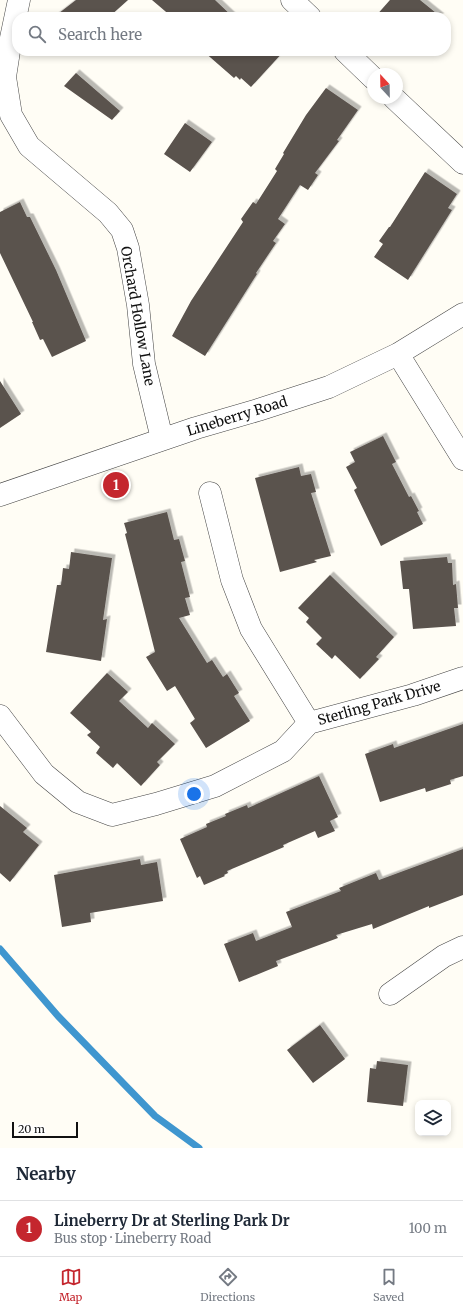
<!DOCTYPE html>
<html lang="en">
<head>
<meta charset="utf-8">
<style>
  body { margin:0; font-family:Merriweather,serif; background:#f6f6f7; color:#1f2937 }
  .controls { position:absolute; right:12px; bottom:12px; display:grid; overflow:hidden; border-radius:8px; box-shadow:0 2px 6px #0003 }
  .controls button { width:36px; height:36px; display:grid; place-items:center; padding:0; border:0; border-bottom:1px solid #e0e1e3; background:#fff; color:#1f2937; font:20px sans-serif }
  .compass { position:absolute; left:367px; top:68px; width:36px; height:36px; border-radius:50%; background:#fff; box-shadow:0 2px 6px #0003; rotate:338deg }
  .scale { position:absolute; left:12px; bottom:10px; width:66px; box-sizing:border-box; padding-left:4px; border:2px solid #111; border-top:0; font-size:11px; line-height:14px; white-space:nowrap; color:#111; -webkit-text-stroke:3px #fff; paint-order:stroke }
  .you { position:absolute; left:194px; top:794px; width:14px; height:14px; margin:-10px; border:3px solid #fff; border-radius:50%; background:#1a73e8; box-shadow:0 0 0 6px #1a73e833 }
  .badge { display:grid; place-items:center; width:26px; height:26px; border-radius:50%; background:#c4262e; color:#fff; font-size:13px; font-weight:700 }
  .pin { position:absolute; translate:-50% -50%; border:2px solid #fff; box-shadow:0 1px 4px #0006 }
  .list { margin:0; padding:0; list-style:none }
  h2 { display:flex; justify-content:space-between; align-items:center; height:52px; margin:0; padding:0 16px; font-size:17px }
  h2 small { font-size:13px; font-weight:400; color:#747a83 }
  .list li { display:grid; grid-template-columns:26px 1fr auto; gap:12px; align-items:center; box-sizing:border-box; height:56px; padding:0 16px; border-top:1px solid #e0e1e3 }
  .list b { display:block; font-size:15px; white-space:nowrap }
  .list p { margin:0; font-size:13px; white-space:nowrap; color:#747a83 }
  .list em { font-size:13px; font-style:normal; color:#747a83 }
  .icon { flex:none; width:22px; height:22px; fill:none; stroke:currentColor; stroke-width:2; stroke-linecap:round; stroke-linejoin:round }
  .map { position:relative; flex:none; width:463px; height:1148px; overflow:hidden }
  .search { position:absolute; background:#fff; box-shadow:0 2px 6px #0003; left:12px; right:12px; top:12px; height:44px; display:flex; align-items:center; gap:10px; box-sizing:border-box; padding:0 14px; border-radius:16px; color:#747a83; font-size:15px }
  .sheet { height:108px; background:#fff }
  nav { display:flex; justify-content:space-around; align-items:center; box-sizing:border-box; height:56px; border-top:1px solid #e0e1e3; background:#fff; font-size:11px; color:#747a83 }
  nav a { display:grid; justify-items:center; gap:2px }
  nav .on { color:#c4262e }
  .map>svg:first-child { display:block }
</style>
</head>
<body>
<div class="map">
<svg width="463" height="1148" viewBox="0 0 463 1148">
  <defs>
    <filter id="shadow"><feDropShadow dx="3.5" dy="-3.5" stdDeviation="0" flood-color="#0004"/></filter>
  </defs>
  <rect width="100%" height="100%" fill="#fffdf5"/>
  <g fill="none" stroke-linecap="round" stroke-linejoin="round">
    <path stroke="#3f96cf" stroke-width="7" d="M 0,949 L 58,1016 L 155,1116 L 199,1148"/>
  </g>
  <path fill="#5a524d" filter="url(#shadow)" d="M 76,0 L 128,0 L 109,17 L 54,17 Z
    M 152,0 L 215,0 L 233,17 L 172,17 Z
    M 390,0 L 420,0 L 441,17 L 375,17 Z
    M 203,51 L 284,51 L 251,87 L 241,78 L 240,80 L 236,76 L 234,78 Z
    M 76,73 L 120,111 L 112,120 L 64,86 Z
    M 326,88 L 358,110 L 337,140 L 339,141 L 315,173 L 318,175 L 308,190 L 300,185 L 278,219 L 285,224 L 273,241 L 276,243 L 256,273 L 257,274 L 205,356 L 172,336 L 191,301 L 243,222 L 241,219 L 253,202 L 256,204 L 277,171 L 275,169 L 284,154 L 283,153 L 306,115 Z
    M 185,123 L 212,142 L 190,172 L 164,154 Z
    M 425,172 L 457,194 L 448,208 L 452,210 L 408,280 L 374,257 L 383,244 L 379,241 L 389,227 L 390,227 Z
    M 20,202 L 27,217 L 30,217 L 56,270 L 86,341 L 52,357 L 43,339 L 40,340 L 32,322 L 33,322 L 0,253 L 0,212 Z
    M 0,381 L 21,414 L 0,428 Z
    M 383,436 L 396,462 L 392,464 L 409,497 L 411,496 L 419,511 L 417,512 L 423,524 L 381,546 L 354,490 L 357,488 L 346,467 L 355,462 L 350,452 Z
    M 299,467 L 301,476 L 311,474 L 316,492 L 311,493 L 331,556 L 314,560 L 317,562 L 280,572 L 255,478 Z
    M 167,512 L 174,540 L 179,539 L 185,561 L 181,562 L 190,597 L 185,598 L 190,615 L 179,618 L 207,663 L 212,660 L 223,677 L 227,674 L 239,693 L 234,696 L 250,721 L 206,748 L 190,723 L 195,719 L 175,686 L 167,691 L 146,657 L 155,652 L 125,534 L 127,533 L 124,523 Z
    M 71,552 L 112,558 L 103,620 L 107,619 L 101,661 L 46,652 L 57,585 L 61,585 L 63,568 L 69,569 Z
    M 447,557 L 448,563 L 452,563 L 453,585 L 456,584 L 458,608 L 454,608 L 456,626 L 413,629 L 409,589 L 403,589 L 400,561 Z
    M 330,575 L 394,637 L 376,657 L 379,659 L 360,679 L 335,655 L 332,659 L 316,644 L 322,638 L 306,622 L 309,618 L 298,608 Z
    M 107,673 L 128,692 L 119,701 L 148,728 L 152,723 L 175,744 L 157,762 L 160,765 L 141,786 L 117,763 L 113,768 L 96,753 L 100,747 L 87,735 L 91,732 L 70,713 Z
    M 463,724 L 463,776 L 450,780 L 451,784 L 426,792 L 425,788 L 380,802 L 365,754 L 393,744 L 394,748 Z
    M 319,776 L 338,817 L 330,821 L 335,831 L 318,838 L 315,831 L 283,845 L 284,847 L 227,871 L 228,873 L 224,875 L 225,876 L 204,885 L 200,876 L 197,878 L 180,839 L 207,827 L 206,824 L 226,816 L 225,814 L 247,805 L 248,808 Z
    M 0,806 L 27,828 L 23,832 L 39,845 L 10,882 L 0,873 Z
    M 463,849 L 463,895 L 429,908 L 429,906 L 373,929 L 372,924 L 336,935 L 338,938 L 276,961 L 278,966 L 239,982 L 224,944 L 253,933 L 256,941 L 292,927 L 286,912 L 341,891 L 339,888 L 376,873 L 379,880 Z
    M 140,859 L 141,865 L 157,862 L 163,901 L 90,913 L 91,922 L 62,927 L 54,875 Z
    M 320,1025 L 345,1059 L 313,1083 L 287,1050 Z
    M 377,1061 L 408,1065 L 403,1106 L 367,1102 L 370,1068 L 376,1069 Z"/>
  <g fill="none" stroke-linecap="round" stroke-linejoin="round">
    <g stroke="#444" stroke-width="23">
      <path id="minor" d="M 19,0 L 11,38 L 5,77 L 11,115 L 29,146 L 108,213 L 122,230 L 128,248 L 138,305 L 144,364 L 162,439
        M 292,0 L 310,17
        M 345,51 L 373,78
        M 394,98 L 463,163
        M 398,354 L 463,459
        M 210,493 L 232,580 L 251,629 L 309,723
        M 0,495 L 196,428 L 258,410 L 329,387 L 398,354 L 463,314
        M 0,716 L 44,774 L 78,802 L 112,815 L 156,804 L 215,786 L 283,751 L 309,723 L 413,695 L 463,678
        M 390,994 L 444,956 L 463,947"/>
    </g>
    <use href="#minor" stroke="#fff" stroke-width="22"/>
  </g>
  <g text-anchor="middle" dominant-baseline="central" stroke-width="4" stroke-linejoin="round" paint-order="stroke">
    <g font-size="14" fill="#111" stroke="#fff">
      <text transform="translate(138 316) rotate(80)">Orchard Hollow Lane</text>
      <text transform="translate(237 416) rotate(-17)">Lineberry Road</text>
      <text transform="translate(379 703) rotate(-16)">Sterling Park Drive</text>
    </g>
  </g>
</svg>
<div class="controls">
<button><svg class="icon" aria-label="layers" viewBox="0 0 24 24"><path d="M12 4l9 5-9 5-9-5zM3 14l9 5 9-5"/></svg></button>
</div>
<svg class="compass" viewBox="-18 -18 36 36"><path d="M0-13l5 13h-10z" fill="#e53935"/><path d="M0 13l5-13h-10z" fill="#747a83"/></svg>
<div class="scale">20 m</div>
<div class="you"></div>
<div class="pin badge" style="left:116px;top:485px">1</div>
<div class="search"><svg class="icon" aria-label="search" viewBox="0 0 24 24"><circle cx="10" cy="10" r="6"/><path d="M15 15l6 6"/></svg>Search here</div>
</div>
<section class="sheet">
<h2>Nearby<small></small></h2>
<ul class="list">
<li><span class="badge">1</span><div><b>Lineberry Dr at Sterling Park Dr</b><p>Bus stop · Lineberry Road</p></div><em>100 m</em></li>
</ul>
</section>
<nav>
<a class="on"><svg class="icon" aria-label="map" viewBox="0 0 24 24"><path d="M3 6l6-2 6 2 6-2v14l-6 2-6-2-6 2zM9 4v14M15 6v14"/></svg>Map</a>
<a><svg class="icon" aria-label="directions" viewBox="0 0 24 24"><path d="M12 3l9 9-9 9-9-9zM9 14v-3h6M13 9l2 2-2 2"/></svg>Directions</a>
<a><svg class="icon" aria-label="saved" viewBox="0 0 24 24"><path d="M7 4h10v16l-5-4-5 4z"/></svg>Saved</a>
</nav>
</body>
</html>
